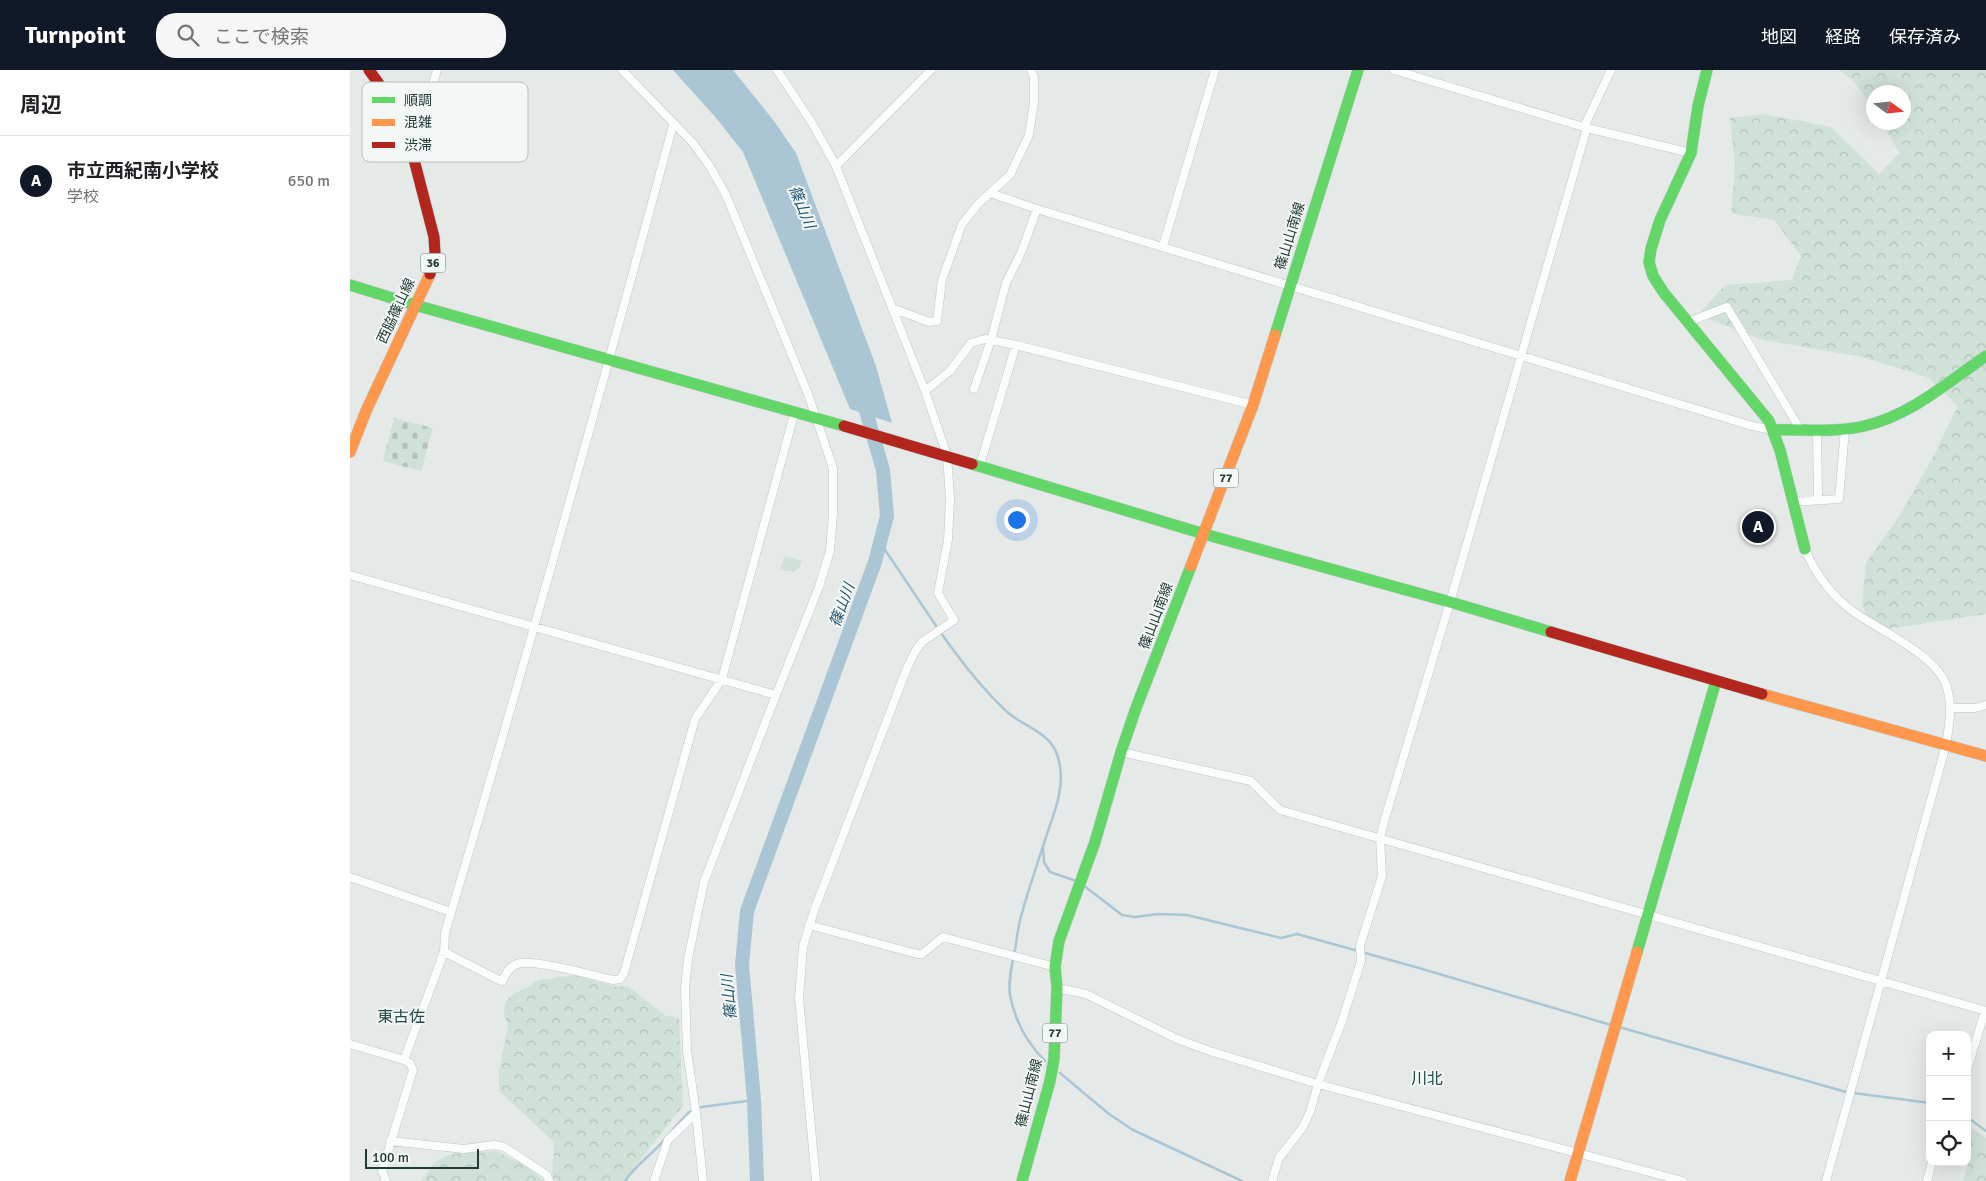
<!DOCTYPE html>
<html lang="ja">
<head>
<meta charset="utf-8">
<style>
  body { margin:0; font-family:Signika,"Noto Sans JP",sans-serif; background:#f6f6f6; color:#202124 }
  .controls { position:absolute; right:15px; bottom:15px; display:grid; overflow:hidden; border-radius:10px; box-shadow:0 5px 20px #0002 }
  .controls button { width:45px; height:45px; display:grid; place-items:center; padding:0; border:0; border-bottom:1px solid #e0e0e0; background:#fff; color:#202124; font:25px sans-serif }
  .compass { position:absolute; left:1516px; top:15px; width:45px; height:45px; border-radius:50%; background:#fff; box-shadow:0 5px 20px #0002; rotate:105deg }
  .scale { position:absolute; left:15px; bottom:12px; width:114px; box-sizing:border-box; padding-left:5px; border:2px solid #243a38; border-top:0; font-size:14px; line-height:18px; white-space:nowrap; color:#243a38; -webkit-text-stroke:4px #f3f8f6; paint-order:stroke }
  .you { position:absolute; left:666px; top:449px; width:18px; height:18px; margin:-12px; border:4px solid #fff; border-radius:50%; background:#1a73e8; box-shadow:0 0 0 8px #1a73e833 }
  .badge { display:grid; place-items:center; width:32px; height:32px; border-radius:50%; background:#111827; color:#fff; font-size:16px; font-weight:700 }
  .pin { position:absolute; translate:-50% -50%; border:2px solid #fff; box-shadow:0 1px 5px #0006 }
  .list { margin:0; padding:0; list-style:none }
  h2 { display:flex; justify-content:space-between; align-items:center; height:65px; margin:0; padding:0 20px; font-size:21px }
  h2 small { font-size:16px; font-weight:400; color:#757577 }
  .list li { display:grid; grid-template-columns:32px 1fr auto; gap:15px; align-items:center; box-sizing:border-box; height:90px; padding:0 20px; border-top:1px solid #e0e0e0 }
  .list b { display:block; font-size:19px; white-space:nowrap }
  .list p { margin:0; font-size:16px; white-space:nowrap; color:#757577 }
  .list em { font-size:16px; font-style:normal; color:#757577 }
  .icon { flex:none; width:28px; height:28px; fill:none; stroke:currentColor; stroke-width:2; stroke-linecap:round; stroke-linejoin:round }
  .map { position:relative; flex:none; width:1636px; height:1111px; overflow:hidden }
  header { display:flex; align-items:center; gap:30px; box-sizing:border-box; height:70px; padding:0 25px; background:#111827; color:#fff }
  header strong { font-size:24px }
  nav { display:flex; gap:28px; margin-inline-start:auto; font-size:18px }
  .search { width:350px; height:45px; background:#f6f6f6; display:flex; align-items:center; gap:12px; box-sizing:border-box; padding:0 18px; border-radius:20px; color:#757577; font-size:19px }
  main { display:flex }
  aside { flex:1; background:#fff }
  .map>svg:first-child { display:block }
</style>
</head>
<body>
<header>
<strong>Turnpoint</strong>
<div class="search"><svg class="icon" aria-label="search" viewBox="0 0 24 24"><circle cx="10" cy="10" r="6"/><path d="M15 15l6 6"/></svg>ここで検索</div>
<nav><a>地図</a><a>経路</a><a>保存済み</a></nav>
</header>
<main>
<aside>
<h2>周辺<small></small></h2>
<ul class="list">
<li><span class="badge">A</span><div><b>市立西紀南小学校</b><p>学校</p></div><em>650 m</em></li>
</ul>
</aside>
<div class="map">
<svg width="1636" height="1111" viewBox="0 0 1636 1111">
  <defs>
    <pattern id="forest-crowns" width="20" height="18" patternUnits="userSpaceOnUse" patternTransform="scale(1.25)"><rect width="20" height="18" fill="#d0e1d8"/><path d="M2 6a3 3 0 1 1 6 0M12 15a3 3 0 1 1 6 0" fill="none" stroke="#b2c2ba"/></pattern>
    <pattern id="cemetery-stones" width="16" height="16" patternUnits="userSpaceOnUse" patternTransform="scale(1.25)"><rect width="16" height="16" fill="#d0e1d8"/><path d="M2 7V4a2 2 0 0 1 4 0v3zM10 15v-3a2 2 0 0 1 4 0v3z" fill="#b2c2ba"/></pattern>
  </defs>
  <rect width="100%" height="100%" fill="#e5e9e8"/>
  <path fill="#d0e1d8" d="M 435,486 L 452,491 L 450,497 L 444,502 L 431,500 L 430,498 Z"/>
  <path fill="url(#forest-crowns)" d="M 1487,0 L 1636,0 L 1636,544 L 1523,561 L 1512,534 L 1516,493 L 1550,445 L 1585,383 L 1608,336 L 1577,307 L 1513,287 L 1413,270 L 1348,245 L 1375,215 L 1442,210 L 1451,186 L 1424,150 L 1381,143 L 1385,97 L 1380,48 L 1413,44 L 1481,57 L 1529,104 L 1550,83 L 1531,53 L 1554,52 L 1554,22 L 1524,22 L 1523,40 C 1515,26 1502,5 1487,0 Z
    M 225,905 L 263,916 L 279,917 L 316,946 L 329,948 L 333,1036 L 273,1111 L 204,1111 C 200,1099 205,1085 204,1072 L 149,1021 L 149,1001 L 158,957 L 154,943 L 155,932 L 165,923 L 180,916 L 188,910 Z
    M 1617,1055 L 1636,1068 L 1636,1111 L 1613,1111 L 1620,1087 L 1617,1083 Z
    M 146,1081 L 178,1097 L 194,1111 L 71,1111 C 76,1105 80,1097 86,1092 C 101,1079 127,1084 146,1081 Z"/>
  <path fill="url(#cemetery-stones)" d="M 44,348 L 83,358 L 71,401 L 33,391 Z"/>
  <path fill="#aac6d4" d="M 323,0 L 383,0 L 424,51 L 446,83 L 526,296 L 542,353 L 500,339 L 393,82 L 367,49 Z"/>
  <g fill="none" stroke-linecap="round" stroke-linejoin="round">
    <path stroke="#aac6d4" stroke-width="2.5" d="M 530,473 C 570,529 604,591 655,640 C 676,660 706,661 710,697 C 714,722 703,745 696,767 C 688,792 679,818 672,843 C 668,855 667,868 665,880 C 662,894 658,911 660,925 C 665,951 677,973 695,991
      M 693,776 L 694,792 L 700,802 L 726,811
      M 733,815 L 772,845 L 785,847 L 808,844 L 837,845 L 931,868 L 947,864 L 1069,898 L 1261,955
      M 1269,957 L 1496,1022 L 1580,1033
      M 710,1003 L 759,1044 L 783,1060 L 892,1111
      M 1617,1047 L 1636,1061
      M 318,1065 L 338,1043 L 352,1037 L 404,1030
      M 275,1111 C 286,1094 302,1085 315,1069"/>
    <path stroke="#aac6d4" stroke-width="14" d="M 407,1111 L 404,1030 L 392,895 L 397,841 L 525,492 L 537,446 L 533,400 L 512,327"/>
    <g stroke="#c2c6c5" stroke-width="9">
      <path id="street" d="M 272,0 L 343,73 L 359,95 L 376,125 L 458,324 L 483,398 L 483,444 L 480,481 L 469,517 L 426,625 L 354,812 L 338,889 L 335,918 L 337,981 L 346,1043 L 353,1111
        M 427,0 L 462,53 L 486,96 L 575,321 L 597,385 L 600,429 L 598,470 L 588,523 L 604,550 L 572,572 L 566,580 L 557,598 L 464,841 L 453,877 L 449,928 L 466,1111
        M 1044,0 L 1237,58 L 1341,83
        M 1234,57 L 1261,0
        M 60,74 L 69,63 L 87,0
        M 486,96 L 581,0
        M 640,123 L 687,139 L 1402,356 L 1423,360
        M 813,176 L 865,0
        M 542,238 L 579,252 L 587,251 L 592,210 L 612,154 L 629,133 L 660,105 L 679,65 L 684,32 L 684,7 L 681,0
        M 1338,252 L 1377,237 L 1450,359
        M 624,319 L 641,270 L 656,213 L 671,183 L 687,139
        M 575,321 L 600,301 L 621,273 L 635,269 L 666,275 L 903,335
        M 1467,359 L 1468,430
        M 630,395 L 666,275
        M 1443,432 L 1489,429 L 1495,359
        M 1455,479 C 1465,503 1482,527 1504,542 C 1530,561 1588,585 1597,618 C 1603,637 1599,655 1596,675 L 1476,1111
        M 0,505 L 426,625
        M 1601,638 L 1625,638 L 1636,635
        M 771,682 L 901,711 L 930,740 L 1636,941
        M 0,807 L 101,842
        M 459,855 L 567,884 L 572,884 L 593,867 L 705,897
        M 94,882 L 149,910 L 152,911 C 156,904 159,897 167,894 C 182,888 244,906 263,910 L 270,909 L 274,903 L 345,649 L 372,609 L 445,341
        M 707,918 L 736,924 L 827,969 L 860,981 L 968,1014 L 1333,1111
        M 0,974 L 54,990 L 60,993 L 63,1000 L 32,1101 L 36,1111
        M 54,990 L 94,882 L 95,863 C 175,595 250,325 323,55
        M 1617,1000 L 1635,941
        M 40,1071 L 114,1079 L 144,1075 L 154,1077 L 197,1105 L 199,1111
        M 304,1111 L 318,1070 L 346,1043
        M 922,1111 L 929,1088 L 953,1057 L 960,1042 L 968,1014 L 992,951 L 1011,891 L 1010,876 L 1032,806 L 1030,768 L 1034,752 L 1100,532 L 1237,58
        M 1577,1111 L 1582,1092"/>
    </g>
    <g stroke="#c0c7c5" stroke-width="12">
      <path id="fast" d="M 1357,0 L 1348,36 L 1341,83 L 1310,150 L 1301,179 L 1299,192 L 1303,206 L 1314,223 L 1419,351 L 1430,380 L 1455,479
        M 0,215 L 65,235 L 494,356
        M 925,265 L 1008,0
        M 1423,360 C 1453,359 1485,363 1514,356 C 1560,346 1598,312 1636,286
        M 622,394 L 854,464 L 1100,532 L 1201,562
        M 1287,882 L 1366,611
        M 672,1111 L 700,1011 L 704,989 L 707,918 L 705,897 L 709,871 L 745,772 L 771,682 L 786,638 L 841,496"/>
    </g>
    <g stroke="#c0c7c5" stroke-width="12">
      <path id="slow" d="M 0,382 L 16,341 L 80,204
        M 841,496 L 903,335 L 925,265
        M 1412,624 L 1636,686
        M 1220,1111 L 1287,882"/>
    </g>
    <g stroke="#c0c7c5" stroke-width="12">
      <path id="jam" d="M 19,0 L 42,32 L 60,74 L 84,167 L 85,183 L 80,204
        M 494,356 L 622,394
        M 1201,562 L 1412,624"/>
    </g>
    <use href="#street" stroke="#fbfcfc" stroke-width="8"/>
    <use href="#fast" stroke="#63d668" stroke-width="11"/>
    <use href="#slow" stroke="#ff974d" stroke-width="11"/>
    <use href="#jam" stroke="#b3261e" stroke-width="11"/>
  </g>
  <g text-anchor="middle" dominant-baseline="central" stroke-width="4" stroke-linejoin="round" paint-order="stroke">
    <g fill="#f3f8f6" stroke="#627371" stroke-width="1">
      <rect x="70.5" y="183.5" width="25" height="19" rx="4"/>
      <rect x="863.5" y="398.5" width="25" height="19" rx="4"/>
      <rect x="692.5" y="953.5" width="25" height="19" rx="4"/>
    </g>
    <g font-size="12" font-weight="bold" fill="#243a38">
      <text x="83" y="193">36</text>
      <text x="876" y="408">77</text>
      <text x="705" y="963">77</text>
    </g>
    <g font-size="14" fill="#243a38" stroke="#f3f8f6">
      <text transform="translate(940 166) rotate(-73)">篠山山南線</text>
      <text transform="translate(46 241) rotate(-65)">西脇篠山線</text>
      <text transform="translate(806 546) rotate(-69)">篠山山南線</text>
      <text transform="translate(679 1023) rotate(-76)">篠山山南線</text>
    </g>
    <g font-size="15" font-style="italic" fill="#245670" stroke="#f3f8f6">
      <text transform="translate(452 137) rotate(68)">篠山川</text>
      <text transform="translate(492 535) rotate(-70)">篠山川</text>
      <text transform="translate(379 927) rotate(-95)">篠山川</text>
    </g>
    <g font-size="16" fill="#224b48" stroke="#f3f8f6">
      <text x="51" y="947">東古佐</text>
      <text x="1077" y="1009">川北</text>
    </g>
  </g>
  <rect x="12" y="12" width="166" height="80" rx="8" fill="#f3f8f6" stroke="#b5bfbd" stroke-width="1"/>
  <rect x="22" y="27" width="23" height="6" fill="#63d668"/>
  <rect x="22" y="49" width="23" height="7" fill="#ff974d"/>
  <rect x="22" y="72" width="23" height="6" fill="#b3261e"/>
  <g font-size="14" fill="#243a38">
    <text x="54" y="35">順調</text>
    <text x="54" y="57">混雑</text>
    <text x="54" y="80">渋滞</text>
  </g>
</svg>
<div class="controls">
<button>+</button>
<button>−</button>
<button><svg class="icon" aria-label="locate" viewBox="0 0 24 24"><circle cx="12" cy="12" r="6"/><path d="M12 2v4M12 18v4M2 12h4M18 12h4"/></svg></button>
</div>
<svg class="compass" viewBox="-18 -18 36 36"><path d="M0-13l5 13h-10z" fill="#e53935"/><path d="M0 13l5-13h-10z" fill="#757577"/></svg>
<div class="scale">100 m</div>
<div class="you"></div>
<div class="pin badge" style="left:1408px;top:457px">A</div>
</div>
</main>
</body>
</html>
